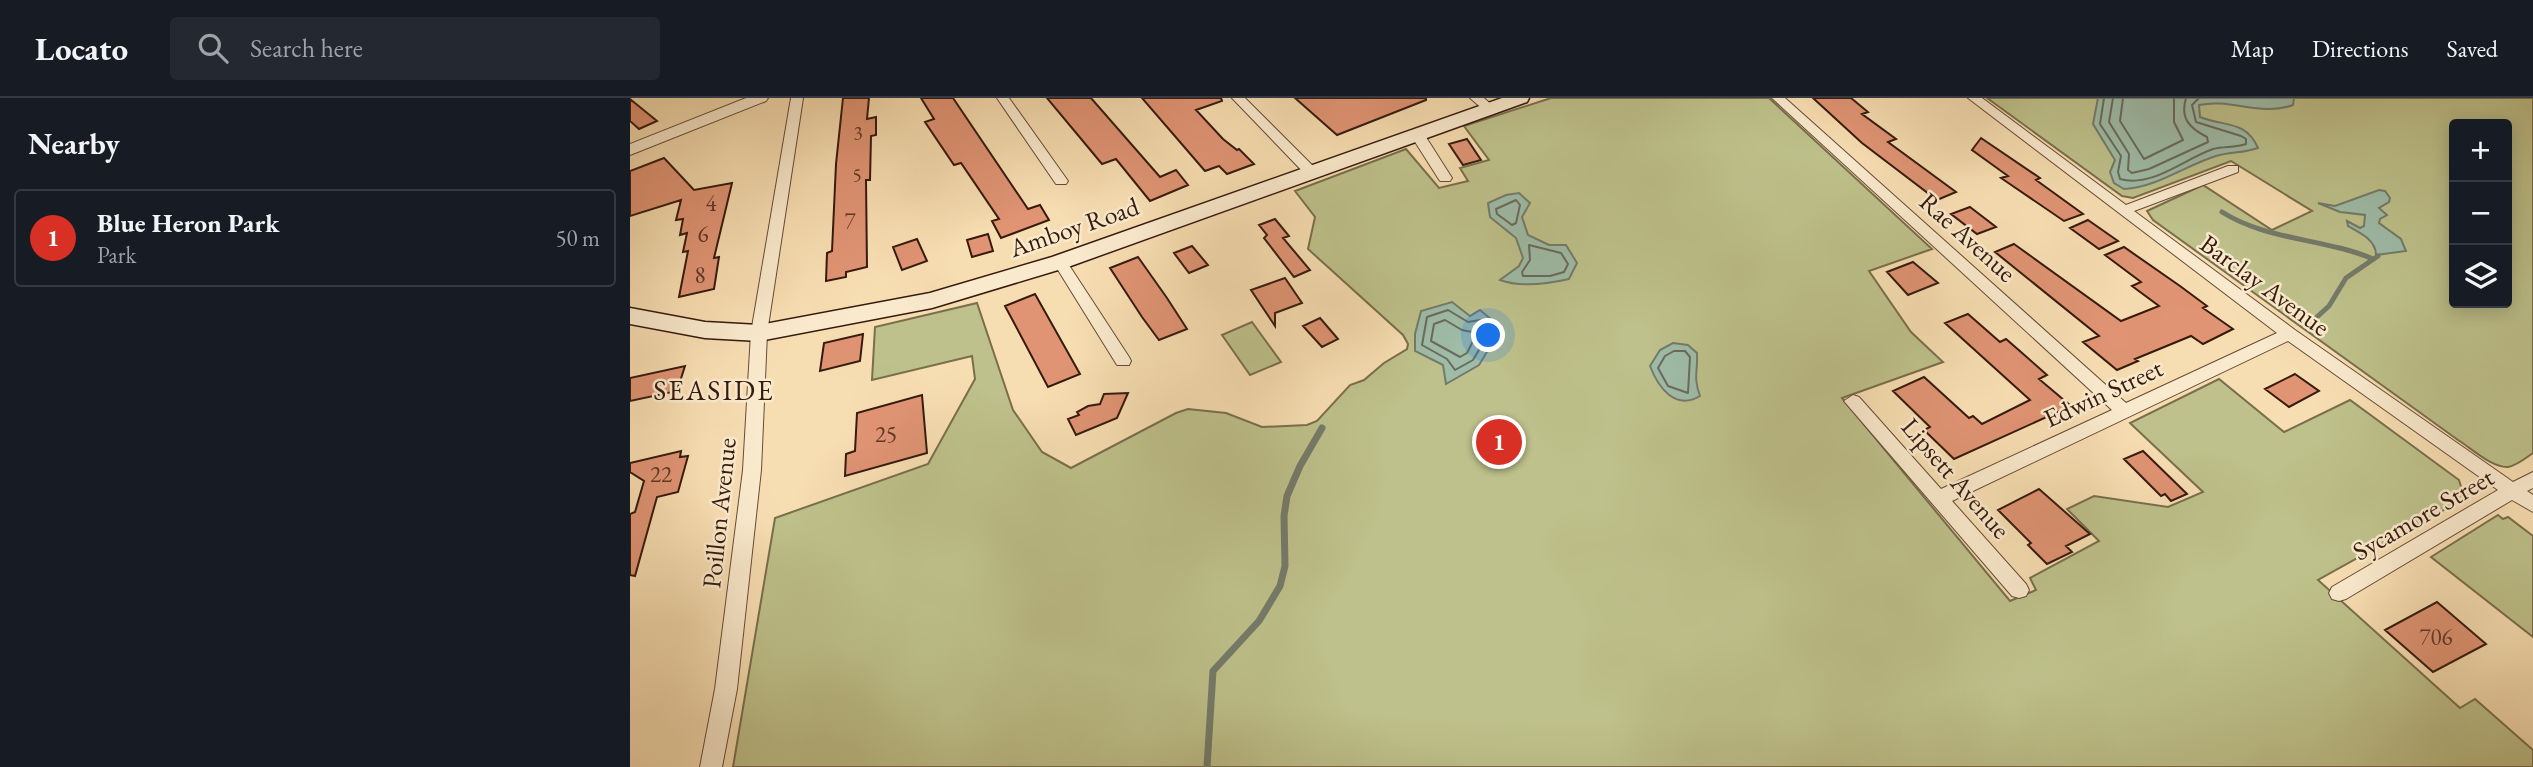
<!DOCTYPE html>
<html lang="en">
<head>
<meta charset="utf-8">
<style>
  body { margin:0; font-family:"EB Garamond",serif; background:#242831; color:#f1f3f6 }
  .controls { position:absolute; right:21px; top:21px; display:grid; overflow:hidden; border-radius:7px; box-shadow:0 4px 18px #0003 }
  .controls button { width:63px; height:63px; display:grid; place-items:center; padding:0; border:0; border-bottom:2px solid #363941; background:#171b24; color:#f1f3f6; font:35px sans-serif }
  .you { position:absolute; left:859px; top:238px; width:24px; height:24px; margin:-18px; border:5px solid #fff; border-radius:50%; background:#1a73e8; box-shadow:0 0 0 10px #1a73e833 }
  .badge { display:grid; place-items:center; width:46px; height:46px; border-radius:50%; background:#d93025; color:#fff; font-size:23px; font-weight:700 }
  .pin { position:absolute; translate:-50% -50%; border:4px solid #fff; box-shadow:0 2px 7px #0006 }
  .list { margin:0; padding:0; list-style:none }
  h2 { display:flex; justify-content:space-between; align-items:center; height:91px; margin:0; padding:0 28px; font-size:30px }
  h2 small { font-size:23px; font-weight:400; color:#9ea1a6 }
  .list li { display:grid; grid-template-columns:46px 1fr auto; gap:21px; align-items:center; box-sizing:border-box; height:98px; margin:0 14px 14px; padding:0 14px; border:2px solid #363941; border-radius:7px }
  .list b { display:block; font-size:26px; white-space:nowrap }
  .list p { margin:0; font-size:23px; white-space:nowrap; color:#9ea1a6 }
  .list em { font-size:23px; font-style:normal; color:#9ea1a6 }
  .icon { flex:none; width:38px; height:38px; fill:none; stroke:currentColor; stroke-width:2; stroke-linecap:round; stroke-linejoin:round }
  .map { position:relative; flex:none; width:1903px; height:669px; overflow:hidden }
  header { display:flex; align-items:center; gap:42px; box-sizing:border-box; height:98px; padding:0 35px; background:#171b24; border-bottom:2px solid #363941 }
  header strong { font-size:33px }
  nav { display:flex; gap:38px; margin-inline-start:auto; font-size:24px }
  .search { width:490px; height:63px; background:#242831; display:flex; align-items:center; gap:18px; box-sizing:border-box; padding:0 24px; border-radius:7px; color:#9ea1a6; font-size:26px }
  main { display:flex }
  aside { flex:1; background:#171b24 }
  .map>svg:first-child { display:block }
</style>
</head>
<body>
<header>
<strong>Locato</strong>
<div class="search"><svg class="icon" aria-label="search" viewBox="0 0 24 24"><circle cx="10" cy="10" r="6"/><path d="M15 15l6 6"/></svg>Search here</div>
<nav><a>Map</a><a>Directions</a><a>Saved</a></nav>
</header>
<main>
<aside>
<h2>Nearby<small></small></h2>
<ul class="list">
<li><span class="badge">1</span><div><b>Blue Heron Park</b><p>Park</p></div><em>50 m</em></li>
</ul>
</aside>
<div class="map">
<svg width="1903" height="669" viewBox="0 0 1903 669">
  <rect width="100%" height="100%" fill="#f7deb2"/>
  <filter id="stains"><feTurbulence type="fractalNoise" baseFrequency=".00286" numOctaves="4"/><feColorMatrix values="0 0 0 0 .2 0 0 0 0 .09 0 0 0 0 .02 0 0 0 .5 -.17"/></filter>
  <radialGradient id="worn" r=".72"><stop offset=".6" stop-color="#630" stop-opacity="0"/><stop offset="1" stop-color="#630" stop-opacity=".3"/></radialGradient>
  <path fill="#bec18b" stroke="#7a6e4c" stroke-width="2" fill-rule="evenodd" d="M 921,0 L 1139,0 L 1302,151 L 1239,173 L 1281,234 L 1313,264 L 1212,300 L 1380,503 L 1406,492 L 1400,480 L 1469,443 L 1437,411 L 1464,398 L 1538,409 L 1573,394 L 1500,325 L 1589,281 L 1654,334 L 1720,302 L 1829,382 L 1832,392 L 1839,398 L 1688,482 L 1830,610 L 1845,601 L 1903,652 L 1903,669 L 103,669 L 145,420 L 298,366 L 345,281 L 342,258 L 242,282 L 245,229 L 347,205 L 383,312 L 412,354 L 441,370 L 546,315 L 558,311 L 596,315 L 632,329 L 677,327 L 687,323 L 720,287 L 734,282 L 754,265 L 777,251 L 778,246 L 773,237 L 678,151 L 685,119 L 665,93 L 776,51 L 809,90 L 838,83 L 830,70 L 859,62 L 834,28 Z
    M 1357,0 L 1903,0 L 1903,355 C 1896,360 1886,368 1878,369 C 1862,370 1841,350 1828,342 L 1523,122 L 1517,113 L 1573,87 L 1642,132 L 1682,113 L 1601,63 L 1503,100 L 1492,98 ZM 1824,26 L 1877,26 L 1877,205 L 1824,205 Z
    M 622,224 L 651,264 L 620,277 L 592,237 Z
    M 1868,417 L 1873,421 L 1878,419 L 1903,438 L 1903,539 L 1801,459 Z"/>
  <path fill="#9ebca8" stroke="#747b6a" stroke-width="2" d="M 1468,0 L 1664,0 L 1663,7 C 1631,19 1601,0 1569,7 L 1570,19 C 1595,29 1616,22 1628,50 C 1614,55 1600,54 1586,58 C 1554,68 1528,89 1494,91 L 1484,85 L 1480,74 L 1485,62 L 1463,26 Z
    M 1749,92 L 1755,93 L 1760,100 L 1759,104 L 1749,110 L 1757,117 L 1750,121 L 1749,125 L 1771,141 L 1776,153 L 1746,157 C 1746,142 1729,134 1718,128 L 1717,123 L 1730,130 L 1734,128 L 1735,117 L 1710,114 L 1688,105 L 1705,108 Z
    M 889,95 L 900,105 L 892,119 L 898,137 L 919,147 L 936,147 L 947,165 L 939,181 C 917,186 891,190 870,182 L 889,168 L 893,160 L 886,140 L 860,119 L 858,105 L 876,97 Z
    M 822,204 L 840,218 L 850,212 L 863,223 L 869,234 L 849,267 L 816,286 L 813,267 L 785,253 L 785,236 L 791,213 Z
    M 1043,245 L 1058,247 L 1067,255 C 1068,274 1063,279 1070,298 C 1045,313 1028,289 1020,268 L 1030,252 Z"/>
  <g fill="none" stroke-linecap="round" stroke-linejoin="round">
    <path stroke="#6a6b5b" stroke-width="2" d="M 1474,0 L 1470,26 L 1491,58 L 1488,74 L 1490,81 C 1522,90 1554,61 1583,51 C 1594,48 1605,50 1616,46 L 1616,41 L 1611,38 L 1566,24 L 1562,7 L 1569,0
      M 1483,0 L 1479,24 L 1499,56 L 1498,72 L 1502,75 L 1519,71 L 1578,44 L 1577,39 C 1559,30 1550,20 1556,0
      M 1493,0 L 1490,23 L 1514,61 L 1553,42 L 1544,24 L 1544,0
      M 886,102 L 890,107 L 886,125 L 882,127 L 867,116 L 866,111 Z
      M 899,147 L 931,155 L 938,166 L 934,174 L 920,178 L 893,178 L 892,174 L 900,162 Z
      M 818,212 L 838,224 L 850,222 L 860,233 L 843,262 L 825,272 L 817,261 L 792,247 L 797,219 Z
      M 815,222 L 832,232 L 847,235 L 837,255 L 830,259 L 801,243 L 804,226 Z
      M 1044,253 L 1055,253 L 1060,259 L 1058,295 L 1038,288 L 1028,270 L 1035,258 Z"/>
    <path stroke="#747b6a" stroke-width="5" d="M 1592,114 C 1638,143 1694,140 1743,161
      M 1687,219 L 1699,208 L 1716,180 L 1748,158"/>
    <path stroke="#747b6a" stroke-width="7" d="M 577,669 L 583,573 L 629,523 L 650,488 L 655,468 L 654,418 L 657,398 L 670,368 L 692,330"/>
  </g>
  <path fill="#e09474" stroke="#361a0e" stroke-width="2" d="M 213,0 L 239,0 L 237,21 L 246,19 L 246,37 L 241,38 L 240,82 L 236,82 L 237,169 L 216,174 L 216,179 L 196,183 L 197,155 L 202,153 L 206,66 Z
    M 291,0 L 323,0 L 398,111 L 410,107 L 419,122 L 371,140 L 362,123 L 369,121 L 331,65 L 324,67 L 295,24 L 304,21 Z
    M 417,0 L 461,0 L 530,79 L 546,72 L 558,87 L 520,103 L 486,61 L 472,66 Z
    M 512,0 L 591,0 L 592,3 L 566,12 L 593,41 L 607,52 L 609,51 L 624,66 L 597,76 L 589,68 L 575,73 Z
    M 665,0 L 796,0 L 796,2 L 707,37 Z
    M 1183,0 L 1221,0 L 1238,14 L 1232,16 L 1266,41 L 1258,44 L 1326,94 L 1307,102 L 1232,45 Z
    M 0,1 L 27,23 L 9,31 L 0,23 Z
    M 1351,40 L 1410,80 L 1406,82 L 1453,116 L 1434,123 L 1371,80 L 1378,78 L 1342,52 Z
    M 837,41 L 851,62 L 833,67 L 819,46 Z
    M 34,60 L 64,92 L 102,85 L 84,160 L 89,159 L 84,191 L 49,199 L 58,153 L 53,154 L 57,135 L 50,137 L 53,121 L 46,122 L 51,102 L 0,118 L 0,73 Z
    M 1340,109 L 1366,129 L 1347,136 L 1321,116 Z
    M 645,121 L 659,138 L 653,140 L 680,172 L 664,179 L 634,140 L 637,137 L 629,127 Z
    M 1458,122 L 1488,143 L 1469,151 L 1440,130 Z
    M 358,136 L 363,153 L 342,159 L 337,142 Z
    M 287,141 L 297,163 L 272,172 L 263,149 Z
    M 1384,146 L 1491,223 L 1529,208 L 1502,188 L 1511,184 L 1475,157 L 1494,149 L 1550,188 L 1577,208 L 1573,210 L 1603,231 L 1573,246 L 1561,238 L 1505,261 L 1508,263 L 1487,272 L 1453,244 L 1469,238 L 1365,154 Z
    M 562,148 L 578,167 L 559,175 L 544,155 Z
    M 508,159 L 537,200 L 557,231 L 529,242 L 512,219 L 480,170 Z
    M 1283,164 L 1308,185 L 1278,197 L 1257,174 Z
    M 655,180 L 672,205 L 645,215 L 645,228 L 621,192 Z
    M 405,196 L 450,276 L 418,289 L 375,208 Z
    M 1338,216 L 1370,244 L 1376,241 L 1391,254 L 1417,277 L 1409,281 L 1441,308 L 1324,361 L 1294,332 L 1300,329 L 1263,293 L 1294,279 L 1339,320 L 1343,318 L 1352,326 L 1400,302 L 1315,225 Z
    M 690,220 L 708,241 L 692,249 L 673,228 Z
    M 233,236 L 230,263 L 190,273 L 194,245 Z
    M 55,268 L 47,293 L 0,303 L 0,280 Z
    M 1665,276 L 1689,293 L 1659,309 L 1635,291 Z
    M 498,295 L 487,320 L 446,337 L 438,321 L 449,317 L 447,314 L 458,308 L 470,306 L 474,296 Z
    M 292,297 L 297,355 L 215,378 L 216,356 L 225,353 L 227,315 Z
    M 51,353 L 50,359 L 58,358 L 48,394 L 27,399 L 5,478 L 0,477 L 0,416 L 5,414 L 14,383 L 0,374 L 0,365 Z
    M 1513,353 L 1557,396 L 1541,403 L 1535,396 L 1531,398 L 1494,361 Z
    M 1409,391 L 1460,436 L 1436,448 L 1442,454 L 1417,466 L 1398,447 L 1401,445 L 1368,412 Z
    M 1807,504 L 1856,546 L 1803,574 L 1755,532 Z"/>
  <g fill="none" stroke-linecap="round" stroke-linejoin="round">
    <g stroke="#664b37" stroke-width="2">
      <path id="minor" d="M 161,0 L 173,0 L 137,235 L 131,372 L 107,591 L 92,669 L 70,669 L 85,591 L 113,372 L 121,235 Z
        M 367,0 L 379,0 L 438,83 L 436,86 L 426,86 Z
        M 602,0 L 615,0 L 686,71 L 686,77 L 676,77 Z
        M 840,0 L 854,0 L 865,10 L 863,13 L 855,13 Z
        M 1142,0 L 1155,0 L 1496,305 L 1647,235 L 1338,0 L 1352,0 L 1496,107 L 1598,68 L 1608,68 L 1608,74 L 1504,113 L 1665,232 L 1883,384 L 1903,374 L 1903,390 L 1897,393 L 1903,397 L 1903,414 L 1882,402 L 1716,501 L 1709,503 L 1702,501 L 1699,495 L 1702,489 L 1868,392 L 1658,243 L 1322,403 L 1396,486 L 1399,492 L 1396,498 L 1389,500 L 1382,498 L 1214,303 L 1223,297 L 1229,299 L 1311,391 L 1482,312 Z
        M 787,32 L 794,36 L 822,80 L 820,83 L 810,83 L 808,80 L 780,36 Z
        M 430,159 L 435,161 L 499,259 L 501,263 L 499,267 L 487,267 L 423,164 Z"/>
    </g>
    <g stroke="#664b37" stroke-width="2">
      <path id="tertiary" d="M 116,0 L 138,0 L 136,3 L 0,57 L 0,46 Z"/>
    </g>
    <g stroke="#361a0e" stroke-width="3">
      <path id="secondary" d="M 872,0 L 899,0 L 897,4 L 438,169 L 302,210 L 129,243 L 75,240 L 0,226 L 0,210 L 75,224 L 129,227 L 300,195 L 422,159 Z"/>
    </g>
    <use href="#minor" fill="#faeacd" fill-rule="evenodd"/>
    <use href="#tertiary" fill="#faeacd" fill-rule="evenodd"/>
    <use href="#secondary" fill="#faeacd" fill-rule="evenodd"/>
  </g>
  <g text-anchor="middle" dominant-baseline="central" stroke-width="5" stroke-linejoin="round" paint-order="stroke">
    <g font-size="19" fill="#603828">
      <text x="228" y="35">3</text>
      <text x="227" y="77">5</text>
    </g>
    <g font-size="23" fill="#603828">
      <text x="81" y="105">4</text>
      <text x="220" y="123">7</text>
      <text x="73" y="136">6</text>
      <text x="70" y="177">8</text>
      <text x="256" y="336">25</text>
      <text x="31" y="376">22</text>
      <text x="1806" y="539">706</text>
    </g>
    <g font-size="26" fill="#361a0e" stroke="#faeacd">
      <text transform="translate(444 129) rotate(-19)">Amboy Road</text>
      <text transform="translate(1338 139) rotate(42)">Rae Avenue</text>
      <text transform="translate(1635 187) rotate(36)">Barclay Avenue</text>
      <text transform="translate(1473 295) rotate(-25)">Edwin Street</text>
      <text transform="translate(1326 380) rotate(49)">Lipsett Avenue</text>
      <text transform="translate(89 415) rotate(-84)">Poillon Avenue</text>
      <text transform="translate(1793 416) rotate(-30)">Sycamore Street</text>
    </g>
    <g font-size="28" letter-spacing="2" fill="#361a0e" stroke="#faeacd">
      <text x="84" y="292">SEASIDE</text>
    </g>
  </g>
  <rect width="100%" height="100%" filter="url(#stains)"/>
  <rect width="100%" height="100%" fill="url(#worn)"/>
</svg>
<div class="controls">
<button>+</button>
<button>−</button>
<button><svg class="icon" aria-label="layers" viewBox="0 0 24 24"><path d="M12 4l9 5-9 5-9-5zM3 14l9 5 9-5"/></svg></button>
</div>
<div class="you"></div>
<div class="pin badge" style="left:869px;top:344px">1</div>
</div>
</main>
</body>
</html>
